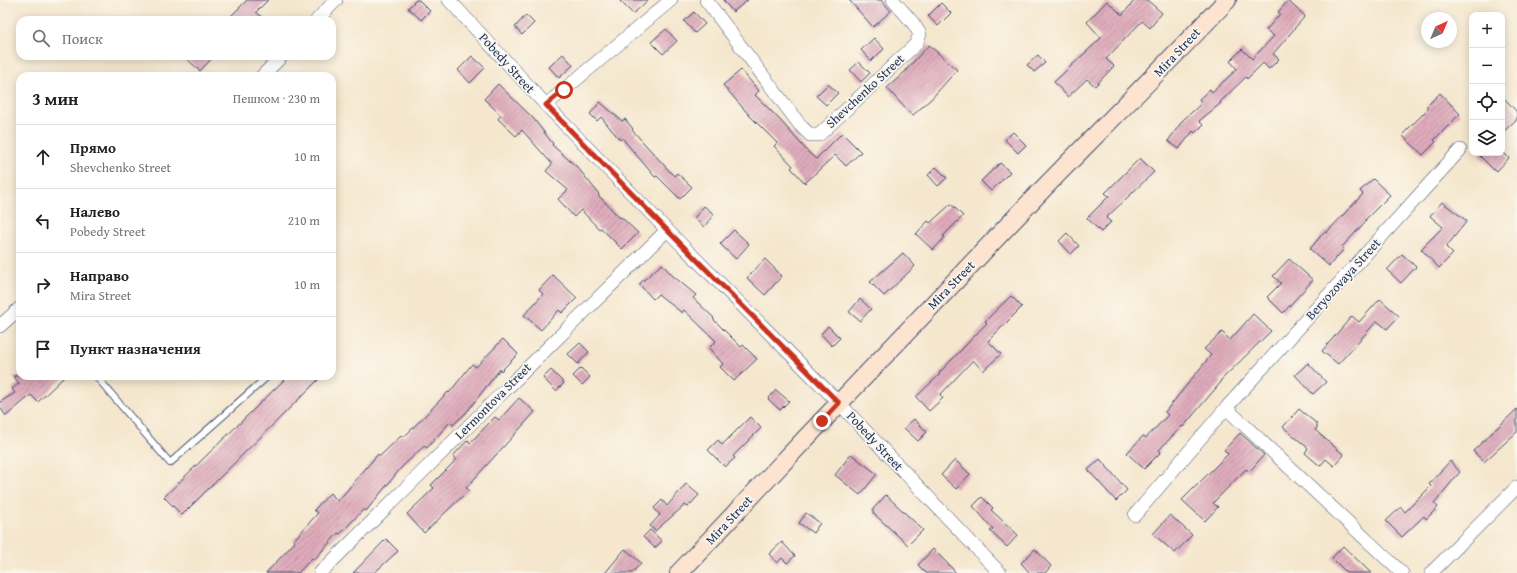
<!DOCTYPE html>
<html lang="ru">
<head>
<meta charset="utf-8">
<style>
  body { margin:0; font-family:"Gentium Book Plus",serif; background:#f2f2f2; color:#202124 }
  .controls { position:absolute; right:12px; top:12px; display:grid; overflow:hidden; border-radius:8px; box-shadow:0 2px 10px #0003 }
  .controls button { width:36px; height:36px; display:grid; place-items:center; padding:0; border:0; border-bottom:1px solid #e0e0e0; background:#fff; color:#202124; font:20px sans-serif }
  .compass { position:absolute; left:1421px; top:12px; width:36px; height:36px; border-radius:50%; background:#fff; box-shadow:0 2px 10px #0003; rotate:44deg }
  .stop { position:absolute; width:12px; height:12px; margin:-9px; border:3px solid #c8321e; border-radius:50%; background:#fff }
  .stop.end { background:#c8321e; border-color:#fff; box-shadow:0 1px 4px #0008 }
  .list { margin:0; padding:0; list-style:none }
  h2 { display:flex; justify-content:space-between; align-items:center; height:52px; margin:0; padding:0 16px; font-size:17px }
  h2 small { font-size:13px; font-weight:400; color:#757577 }
  .list li { display:grid; grid-template-columns:26px 1fr auto; gap:12px; align-items:center; box-sizing:border-box; height:64px; padding:0 16px; border-top:1px solid #e0e0e0 }
  .list b { display:block; font-size:15px; white-space:nowrap }
  .list p { margin:0; font-size:13px; white-space:nowrap; color:#757577 }
  .list em { font-size:13px; font-style:normal; color:#757577 }
  .icon { flex:none; width:22px; height:22px; fill:none; stroke:currentColor; stroke-width:2; stroke-linecap:round; stroke-linejoin:round }
  .map { position:relative; flex:none; width:1517px; height:573px; overflow:hidden }
  .search { position:absolute; background:#fff; box-shadow:0 2px 10px #0003; left:16px; top:16px; width:320px; height:44px; display:flex; align-items:center; gap:10px; box-sizing:border-box; padding:0 14px; border-radius:12px; color:#757577; font-size:15px }
  .panel { position:absolute; background:#fff; box-shadow:0 2px 10px #0003; left:16px; top:72px; width:320px; height:308px; border-radius:12px }
  .map>svg:first-child { display:block }
</style>
</head>
<body>
<div class="map">
<svg width="1517" height="573" viewBox="0 0 1517 573">
  <defs>
    <pattern id="building-hatch" width="6" height="6" patternUnits="userSpaceOnUse"><rect width="6" height="6" fill="#dfacbc"/><path d="M-1 1l2-2M0 6l6-6M5 7l2-2" fill="none" stroke="#b48c9c"/></pattern>
  </defs>
  <rect width="100%" height="100%" fill="#fbf7ec"/>
  <filter id="ink" filterUnits="userSpaceOnUse"><feTurbulence type="fractalNoise" baseFrequency=".025" numOctaves="2"/><feDisplacementMap in="SourceGraphic" scale="8" xChannelSelector="R" yChannelSelector="G"/><feConvolveMatrix kernelMatrix="1 2 1 2 8 2 1 2 1" color-interpolation-filters="sRGB"/></filter>
  <filter id="wash" filterUnits="userSpaceOnUse"><feTurbulence type="fractalNoise" baseFrequency=".012" numOctaves="4" result="noise"/><feDisplacementMap in="SourceGraphic" scale="16" xChannelSelector="R" yChannelSelector="G"/><feGaussianBlur stdDeviation="0.9" result="paint"/><feColorMatrix in="noise" values="0 0 0 0 0 0 0 0 0 0 0 0 0 0 0 0 0 1.4 0 .05"/><feComposite in="paint" operator="in"/></filter>
  <g filter="url(#wash)">
    <rect width="100%" height="100%" fill="#f5e7ce"/>
    <g id="blocks">
      <path fill="url(#building-hatch)" d="M 247,0 L 268,0 L 256,12 L 265,20 L 227,20 Z
        M 416,0 L 419,0 L 430,11 L 421,20 L 408,8 Z
        M 619,0 L 648,0 L 633,14 Z
        M 723,0 L 748,0 L 733,12 Z
        M 849,0 L 881,0 L 891,11 L 873,27 Z
        M 1135,0 L 1147,0 L 1162,13 L 1150,28 L 1142,21 L 1106,59 L 1114,66 L 1095,86 L 1087,79 L 1068,97 L 1054,82 L 1101,38 L 1087,22 L 1107,1 L 1122,15 Z
        M 1288,1 L 1305,16 L 1273,54 L 1279,59 L 1269,69 L 1263,63 L 1247,79 L 1246,77 L 1220,102 L 1221,103 L 1199,121 L 1203,125 L 1195,133 L 1193,131 L 1179,149 L 1168,141 L 1183,120 L 1202,103 L 1199,99 L 1210,89 L 1212,92 L 1237,69 L 1230,61 L 1242,49 L 1252,59 L 1274,36 L 1266,30 L 1280,14 L 1278,12 Z
        M 941,3 L 951,13 L 938,26 L 928,16 Z
        M 694,12 L 705,24 L 695,33 L 684,21 Z
        M 526,15 L 534,23 L 522,35 L 515,27 Z
        M 666,29 L 677,41 L 663,54 L 651,42 Z
        M 874,38 L 884,49 L 871,61 L 861,50 Z
        M 929,45 L 957,70 L 931,99 L 912,116 L 887,88 L 907,70 L 906,70 Z
        M 563,54 L 573,65 L 559,78 L 549,67 Z
        M 1038,55 L 1045,63 L 1034,72 L 1027,65 Z
        M 184,56 L 214,56 L 200,71 Z
        M 472,56 L 485,68 L 470,83 L 458,70 Z
        M 859,62 L 870,73 L 861,82 L 850,70 Z
        M 741,70 L 759,91 L 755,95 L 780,120 L 808,152 L 816,159 L 842,133 L 861,152 L 846,166 L 835,155 L 805,183 L 791,168 L 793,166 L 774,146 L 777,143 L 750,116 L 723,85 Z
        M 498,84 L 533,118 L 553,144 L 552,145 L 578,168 L 599,194 L 598,195 L 620,218 L 621,217 L 638,233 L 622,249 L 601,228 L 599,229 L 581,210 L 574,217 L 558,199 L 568,190 L 546,171 L 552,164 L 522,130 L 516,136 L 498,119 L 501,115 L 484,99 Z
        M 828,84 L 838,93 L 826,105 L 816,96 Z
        M 1440,93 L 1460,114 L 1434,140 L 1436,142 L 1423,155 L 1402,135 L 1428,109 L 1426,107 Z
        M 1502,96 L 1517,112 L 1517,119 L 1502,133 Z
        M 600,102 L 622,121 L 625,119 L 633,129 L 632,130 L 674,176 L 677,173 L 692,187 L 680,199 L 657,176 L 655,177 L 622,138 L 620,140 L 601,117 L 597,121 L 590,114 Z
        M 1013,132 L 1026,145 L 1018,153 L 1005,140 Z
        M 1477,153 L 1504,153 L 1509,158 L 1496,172 Z
        M 1140,158 L 1154,172 L 1106,218 L 1111,222 L 1101,232 L 1087,218 L 1109,196 L 1105,193 Z
        M 1000,163 L 1010,172 L 991,191 L 981,181 Z
        M 936,167 L 947,178 L 938,186 L 928,175 Z
        M 1373,179 L 1390,195 L 1365,220 L 1366,221 L 1342,247 L 1344,249 L 1329,266 L 1310,249 L 1324,232 L 1326,233 L 1363,194 L 1360,191 Z
        M 1442,202 L 1467,221 L 1446,247 L 1453,254 L 1439,268 L 1421,249 L 1443,227 L 1430,216 Z
        M 951,204 L 963,216 L 943,236 L 945,237 L 933,250 L 916,234 L 928,221 L 930,223 Z
        M 704,206 L 714,214 L 704,227 L 694,218 Z
        M 734,230 L 749,244 L 736,259 L 720,244 Z
        M 1067,233 L 1079,246 L 1071,254 L 1059,241 Z
        M 903,253 L 915,266 L 884,296 L 870,282 Z
        M 1402,254 L 1416,267 L 1401,283 L 1387,270 Z
        M 765,259 L 782,276 L 765,295 L 747,278 Z
        M 1289,259 L 1313,280 L 1283,313 L 1267,297 L 1281,283 L 1273,276 Z
        M 662,264 L 673,276 L 696,295 L 693,298 L 714,318 L 713,319 L 741,347 L 743,345 L 757,359 L 734,381 L 720,367 L 723,364 L 709,348 L 716,341 L 684,310 L 682,313 L 658,294 L 653,299 L 639,284 Z
        M 553,275 L 577,298 L 562,313 L 559,310 L 541,330 L 524,315 L 543,294 L 539,290 Z
        M 1011,296 L 1022,307 L 988,341 L 1001,354 L 983,371 L 973,360 L 940,395 L 943,398 L 929,411 L 916,397 L 940,374 L 939,373 L 987,323 L 985,321 Z
        M 860,299 L 871,309 L 860,321 L 849,312 Z
        M 1380,299 L 1399,316 L 1387,329 L 1377,321 L 1338,364 L 1322,351 L 1352,316 L 1359,322 Z
        M 1253,314 L 1271,331 L 1220,381 L 1221,382 L 1183,427 L 1182,426 L 1159,450 L 1161,452 L 1144,469 L 1127,453 L 1143,436 L 1146,438 L 1168,415 L 1165,412 L 1211,355 L 1204,349 L 1222,332 L 1230,340 Z
        M 828,326 L 840,338 L 832,346 L 821,334 Z
        M 503,339 L 518,354 L 501,371 L 500,369 L 466,413 L 453,425 L 450,422 L 427,448 L 424,446 L 401,468 L 366,511 L 364,509 L 340,534 L 338,533 L 314,560 L 312,558 L 298,573 L 266,573 L 295,542 L 293,541 L 318,513 L 314,510 L 330,493 L 338,501 L 378,454 L 380,456 L 402,435 L 404,437 L 448,392 L 449,393 L 472,364 L 476,367 Z
        M 580,343 L 589,352 L 578,364 L 568,354 Z
        M 1308,363 L 1326,382 L 1313,394 L 1295,375 Z
        M 581,368 L 590,377 L 582,385 L 573,376 Z
        M 551,370 L 564,383 L 556,391 L 543,378 Z
        M 13,376 L 65,376 L 38,402 L 31,395 L 6,416 L 0,407 L 0,402 L 15,393 L 12,389 L 19,383 Z
        M 288,376 L 322,376 L 182,515 L 164,497 Z
        M 776,390 L 789,401 L 780,410 L 768,399 Z
        M 519,398 L 535,412 L 466,488 L 469,490 L 424,533 L 407,514 L 434,488 L 431,485 L 456,460 L 453,456 L 468,440 L 470,443 L 495,417 L 499,420 Z
        M 1299,409 L 1317,424 L 1317,428 L 1315,430 L 1344,455 L 1334,466 L 1326,459 L 1320,466 L 1305,453 L 1308,448 L 1283,427 Z
        M 1517,409 L 1517,432 L 1484,462 L 1473,451 Z
        M 750,417 L 761,428 L 733,456 L 735,458 L 725,467 L 708,450 L 718,440 L 722,445 Z
        M 914,419 L 927,432 L 918,441 L 904,428 Z
        M 1240,433 L 1264,455 L 1249,472 L 1246,469 L 1213,503 L 1218,507 L 1205,521 L 1182,500 L 1228,454 L 1224,450 Z
        M 851,454 L 877,474 L 860,495 L 835,475 Z
        M 1100,459 L 1127,490 L 1116,501 L 1088,470 Z
        M 955,460 L 970,474 L 956,489 L 941,475 Z
        M 1450,461 L 1460,472 L 1434,503 L 1438,507 L 1426,519 L 1424,516 L 1402,537 L 1386,521 L 1401,507 L 1405,512 L 1431,486 L 1429,484 Z
        M 686,484 L 699,495 L 688,507 L 685,505 L 655,531 L 650,526 L 660,515 L 654,508 L 662,500 L 667,506 Z
        M 886,495 L 923,530 L 908,545 L 873,513 L 873,509 Z
        M 982,497 L 993,508 L 991,510 L 1018,535 L 1007,547 L 990,531 L 993,529 L 973,506 Z
        M 806,513 L 820,523 L 813,533 L 799,523 Z
        M 1170,515 L 1192,535 L 1175,553 L 1153,534 Z
        M 650,530 L 662,541 L 655,548 L 643,537 Z
        M 386,539 L 398,551 L 374,573 L 353,573 Z
        M 782,542 L 795,556 L 787,563 L 782,558 L 777,563 L 769,554 Z
        M 1343,546 L 1371,573 L 1347,573 L 1332,558 Z
        M 625,549 L 641,563 L 632,573 L 605,573 Z
        M 933,549 L 949,565 L 956,573 L 926,573 L 918,565 Z
        M 1035,549 L 1051,566 L 1045,573 L 1030,573 L 1021,563 Z"/>
    </g>
  </g>
  <g filter="url(#ink)">
    <use href="#blocks" fill-opacity="0" stroke="#3c4b6f" stroke-width="1"/>
    <g fill="none" stroke-linecap="round" stroke-linejoin="round">
      <g stroke="#3c4b6f" stroke-width="8">
        <path id="service" d="M 96,376 L 170,463 L 268,376"/>
      </g>
      <g stroke="#3c4b6f" stroke-width="14">
        <path id="minor" d="M 449,0 L 546,105 L 667,230 L 839,403 L 1000,573
          M 706,0 L 800,125 L 810,135 L 819,135 L 916,44 L 920,34 L 913,23 L 893,0
          M 317,20 L 336,0
          M 262,76 L 282,56
          M 546,105 L 671,0
          M 0,326 L 20,308
          M 1226,408 L 1402,573
          M 1135,515 L 1226,408 L 1460,150
          M 320,573 L 667,230
          M 1431,573 L 1517,487"/>
      </g>
      <g stroke="#3c4b6f" stroke-width="20">
        <path id="secondary" d="M 679,573 C 798,446 917,320 1038,194 C 1101,129 1165,66 1227,0"/>
      </g>
      <use href="#service" stroke="#fff" stroke-width="6"/>
      <use href="#minor" stroke="#fff" stroke-width="13"/>
      <use href="#secondary" stroke="#fde4d0" stroke-width="18"/>
    </g>
  </g>
  <g fill="none" stroke-linecap="round" stroke-linejoin="round" filter="url(#ink)">
    <path stroke="#c8321e" stroke-width="5" d="M 564,90 L 546,105 L 667,230 L 839,403 L 822,421"/>
  </g>
  <g text-anchor="middle" dominant-baseline="central" stroke-width="3.5" stroke-linejoin="round" paint-order="stroke">
    <g font-size="13" fill="#1b2f5e" stroke="#fbf7ec">
      <text transform="translate(1177 52) rotate(-47)">Mira Street</text>
      <text transform="translate(507 63) rotate(48)">Pobedy Street</text>
      <text transform="translate(865 91) rotate(-43)">Shevchenko Street</text>
      <text transform="translate(1343 279) rotate(-48)">Beryozovaya Street</text>
      <text transform="translate(951 285) rotate(-46)">Mira Street</text>
      <text transform="translate(493 401) rotate(-45)">Lermontova Street</text>
      <text transform="translate(875 441) rotate(47)">Pobedy Street</text>
      <text transform="translate(729 520) rotate(-47)">Mira Street</text>
    </g>
  </g>
</svg>
<div class="controls">
<button>+</button>
<button>−</button>
<button><svg class="icon" aria-label="locate" viewBox="0 0 24 24"><circle cx="12" cy="12" r="6"/><path d="M12 2v4M12 18v4M2 12h4M18 12h4"/></svg></button>
<button><svg class="icon" aria-label="layers" viewBox="0 0 24 24"><path d="M12 4l9 5-9 5-9-5zM3 14l9 5 9-5"/></svg></button>
</div>
<svg class="compass" viewBox="-18 -18 36 36"><path d="M0-13l5 13h-10z" fill="#e53935"/><path d="M0 13l5-13h-10z" fill="#757577"/></svg>
<div class="stop" style="left:564px;top:90px"></div>
<div class="stop end" style="left:822px;top:421px"></div>
<div class="search"><svg class="icon" aria-label="search" viewBox="0 0 24 24"><circle cx="10" cy="10" r="6"/><path d="M15 15l6 6"/></svg>Поиск</div>
<section class="panel">
<h2>3 мин<small>Пешком · 230 m</small></h2>
<ul class="list">
<li><svg class="icon" aria-label="ahead" viewBox="0 0 24 24"><path d="M12 20V5M6 11l6-6 6 6"/></svg><div><b>Прямо</b><p>Shevchenko Street</p></div><em>10 m</em></li>
<li><svg class="icon" aria-label="left" viewBox="0 0 24 24"><path d="M17 20v-9H6M10 6l-5 5 5 5"/></svg><div><b>Налево</b><p>Pobedy Street</p></div><em>210 m</em></li>
<li><svg class="icon" aria-label="right" viewBox="0 0 24 24"><path d="M7 20v-9h11M14 6l5 5-5 5"/></svg><div><b>Направо</b><p>Mira Street</p></div><em>10 m</em></li>
<li><svg class="icon" aria-label="arrive" viewBox="0 0 24 24"><path d="M6 21V4h12l-3 4 3 4H6"/></svg><div><b>Пункт назначения</b></div></li>
</ul>
</section>
</div>
</body>
</html>
